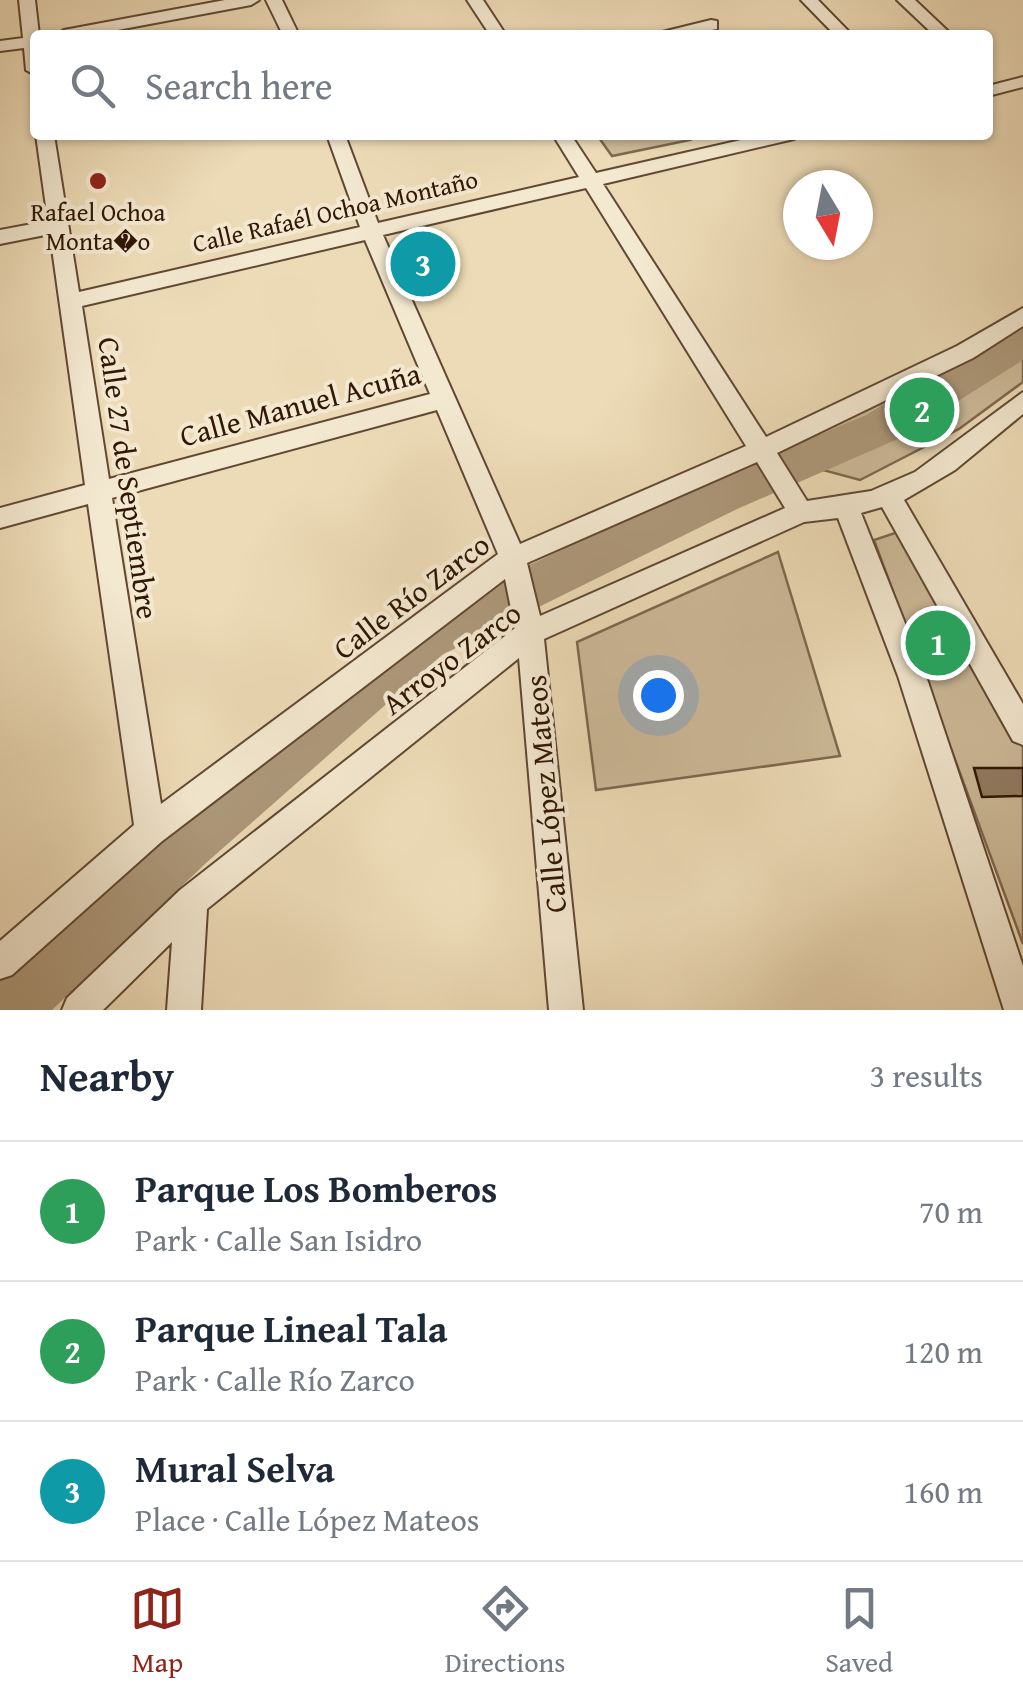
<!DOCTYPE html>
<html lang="en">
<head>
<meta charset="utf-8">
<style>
  body { margin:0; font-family:"Gentium Book Plus",serif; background:#f2f2f3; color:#1f2937 }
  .compass { position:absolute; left:783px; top:170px; width:90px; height:90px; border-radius:50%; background:#fff; box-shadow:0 2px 8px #0004; rotate:170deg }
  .you { position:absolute; left:658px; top:695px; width:35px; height:35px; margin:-25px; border:8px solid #fff; border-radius:50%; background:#1a73e8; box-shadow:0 0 0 15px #1a73e833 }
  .badge { display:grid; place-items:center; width:65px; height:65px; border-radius:50%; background:#8f2418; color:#fff; font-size:32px; font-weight:700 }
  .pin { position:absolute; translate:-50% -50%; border:5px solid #fff; box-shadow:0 2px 10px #0006 }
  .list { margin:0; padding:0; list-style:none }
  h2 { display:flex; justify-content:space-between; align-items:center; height:130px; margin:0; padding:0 40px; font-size:42px }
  h2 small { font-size:32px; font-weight:400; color:#747a83 }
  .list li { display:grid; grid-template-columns:65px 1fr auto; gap:30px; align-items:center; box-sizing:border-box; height:140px; padding:0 40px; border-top:2px solid #e0e1e3 }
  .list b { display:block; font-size:38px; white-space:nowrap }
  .list p { margin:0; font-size:32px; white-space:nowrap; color:#747a83 }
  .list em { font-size:32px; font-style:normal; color:#747a83 }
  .icon { flex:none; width:55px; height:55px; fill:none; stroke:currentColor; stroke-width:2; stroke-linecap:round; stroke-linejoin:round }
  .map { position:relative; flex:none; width:1023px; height:1010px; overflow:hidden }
  .search { position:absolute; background:#fff; box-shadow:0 2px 8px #0004; left:30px; right:30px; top:30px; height:110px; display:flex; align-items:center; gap:25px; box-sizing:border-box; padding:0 35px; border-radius:10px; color:#747a83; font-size:38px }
  .sheet { height:550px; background:#fff }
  nav { display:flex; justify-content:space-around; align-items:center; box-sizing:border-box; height:140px; border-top:2px solid #e0e1e3; background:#fff; font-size:28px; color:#747a83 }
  nav a { display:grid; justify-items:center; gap:5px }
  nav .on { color:#8f2418 }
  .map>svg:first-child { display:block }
</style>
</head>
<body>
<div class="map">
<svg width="1023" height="1010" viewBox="0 0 1023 1010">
  <rect width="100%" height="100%" fill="#eddbb7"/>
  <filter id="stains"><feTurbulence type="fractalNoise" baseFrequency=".002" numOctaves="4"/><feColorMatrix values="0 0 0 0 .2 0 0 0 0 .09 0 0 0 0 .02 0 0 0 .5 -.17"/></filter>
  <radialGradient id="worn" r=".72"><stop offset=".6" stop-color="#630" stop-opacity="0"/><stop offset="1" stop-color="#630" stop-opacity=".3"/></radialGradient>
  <path fill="#cdba99" stroke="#7f684f" stroke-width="2.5" d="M 597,135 L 686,135 L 690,140 L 612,156 Z
    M 1023,321 L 1023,382 L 959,429 L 860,480 L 819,469 L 805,446 L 804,436 Z
    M 901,531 L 1023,747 L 1023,944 L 874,540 Z
    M 778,552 L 840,756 L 596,790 L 577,642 Z"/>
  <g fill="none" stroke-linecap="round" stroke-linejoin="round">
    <path fill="#ad987a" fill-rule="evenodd" d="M 1023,325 L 1023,360 L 898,439 L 735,510 L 442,655 L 206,863 L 52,1010 L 0,1010 L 0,972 L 164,821 L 406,623 L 701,484 L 866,415 L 1008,329 Z"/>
  </g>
  <path fill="#937d62" stroke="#311705" stroke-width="2.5" d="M 974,768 L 1023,768 L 1023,796 L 982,797 Z"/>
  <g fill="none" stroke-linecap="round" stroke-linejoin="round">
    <g stroke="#604832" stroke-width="4">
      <path id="minor" d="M 19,0 L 35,0 L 39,35 L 35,35 L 35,75 L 26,70 L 24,48 L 0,51 L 0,41 L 23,38 Z
        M 225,0 L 259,0 L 251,5 L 91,35 L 56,35 L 64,30 Z
        M 266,0 L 282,0 L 299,35 L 283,35 Z
        M 467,0 L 483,0 L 506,35 L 490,35 Z
        M 801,0 L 818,0 L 852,35 L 835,35 Z
        M 897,0 L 915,0 L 952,35 L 934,35 Z
        M 711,20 L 717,21 L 717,29 L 685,35 L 650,35 Z
        M 1023,77 L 1023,87 L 988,96 L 988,86 Z
        M 36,135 L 54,135 L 79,292 L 360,227 L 327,135 L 345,135 L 378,223 L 579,177 L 553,135 L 571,135 L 596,173 L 763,135 L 796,135 L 794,139 L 603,184 L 766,437 L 957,346 L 1023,308 L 1023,326 L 973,358 L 777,453 L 807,501 L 871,491 L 915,472 L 1023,392 L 1023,414 L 955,470 L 904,500 L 1023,704 L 1023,745 L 1013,741 L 882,507 L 861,513 L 926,676 L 1023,966 L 1023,1010 L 1004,1010 L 898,676 L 838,518 L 804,522 L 544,639 L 583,1010 L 549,1010 L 519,658 L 207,909 L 201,1010 L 167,1010 L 172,942 L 103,1010 L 62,1010 L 67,998 L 180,890 L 515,628 L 505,579 L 161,842 L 12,975 L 0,979 L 0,941 L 134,825 L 88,504 L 0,528 L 0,508 L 85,485 L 50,234 L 0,244 L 0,230 L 48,221 ZM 586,188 L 746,446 L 520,544 L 383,235 ZM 365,240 L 430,394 L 109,479 L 82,306 ZM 437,410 L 498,554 L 161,804 L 112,498 ZM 757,462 L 785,508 L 540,616 L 527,563 Z"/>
    </g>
    <use href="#minor" fill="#f3e8d0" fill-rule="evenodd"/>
  </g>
  <circle fill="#8f2418" stroke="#f3e8d0" stroke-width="4" cx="98" cy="181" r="10"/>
  <g text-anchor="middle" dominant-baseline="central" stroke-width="8" stroke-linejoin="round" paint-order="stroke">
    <g font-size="25" fill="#311705" stroke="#f3e8d0">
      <text transform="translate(335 211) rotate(-13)">Calle Rafaél Ochoa Montaño</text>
    </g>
    <g font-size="25" fill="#311705" stroke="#f3e8d0">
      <text x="98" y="212">Rafael Ochoa<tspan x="98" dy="29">Monta�o</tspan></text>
    </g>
    <g font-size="30" fill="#311705" stroke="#f3e8d0">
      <text transform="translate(300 404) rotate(-15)">Calle Manuel Acuña</text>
      <text transform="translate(129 478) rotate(82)">Calle 27 de Septiembre</text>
      <text transform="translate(411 596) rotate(-37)">Calle Río Zarco</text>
      <text transform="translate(451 658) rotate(-37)">Arroyo Zarco</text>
      <text transform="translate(545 794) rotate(-95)">Calle López Mateos</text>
    </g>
  </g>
  <rect width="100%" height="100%" filter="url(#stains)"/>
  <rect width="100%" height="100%" fill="url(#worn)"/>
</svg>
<svg class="compass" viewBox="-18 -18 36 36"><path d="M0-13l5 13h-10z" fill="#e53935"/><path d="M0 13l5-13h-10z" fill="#747a83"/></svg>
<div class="you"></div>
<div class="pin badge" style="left:938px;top:643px;background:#2e9e5b">1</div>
<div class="pin badge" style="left:922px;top:410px;background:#2e9e5b">2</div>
<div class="pin badge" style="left:423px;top:264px;background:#0f9aa8">3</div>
<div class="search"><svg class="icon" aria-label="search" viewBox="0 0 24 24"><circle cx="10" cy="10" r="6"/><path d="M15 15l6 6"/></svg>Search here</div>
</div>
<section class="sheet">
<h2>Nearby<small>3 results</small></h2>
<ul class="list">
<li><span class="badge" style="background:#2e9e5b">1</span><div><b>Parque Los Bomberos</b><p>Park · Calle San Isidro</p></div><em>70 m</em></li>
<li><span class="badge" style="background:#2e9e5b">2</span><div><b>Parque Lineal Tala</b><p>Park · Calle Río Zarco</p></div><em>120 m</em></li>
<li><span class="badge" style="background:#0f9aa8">3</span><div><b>Mural Selva</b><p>Place · Calle López Mateos</p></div><em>160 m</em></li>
</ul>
</section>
<nav>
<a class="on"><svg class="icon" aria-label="map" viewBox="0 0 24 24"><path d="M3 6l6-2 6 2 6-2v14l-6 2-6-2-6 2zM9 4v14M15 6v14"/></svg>Map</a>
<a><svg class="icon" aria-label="directions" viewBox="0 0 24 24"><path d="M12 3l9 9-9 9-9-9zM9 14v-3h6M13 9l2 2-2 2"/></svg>Directions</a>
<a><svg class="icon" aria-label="saved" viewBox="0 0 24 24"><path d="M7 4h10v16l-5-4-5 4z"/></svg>Saved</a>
</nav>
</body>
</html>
